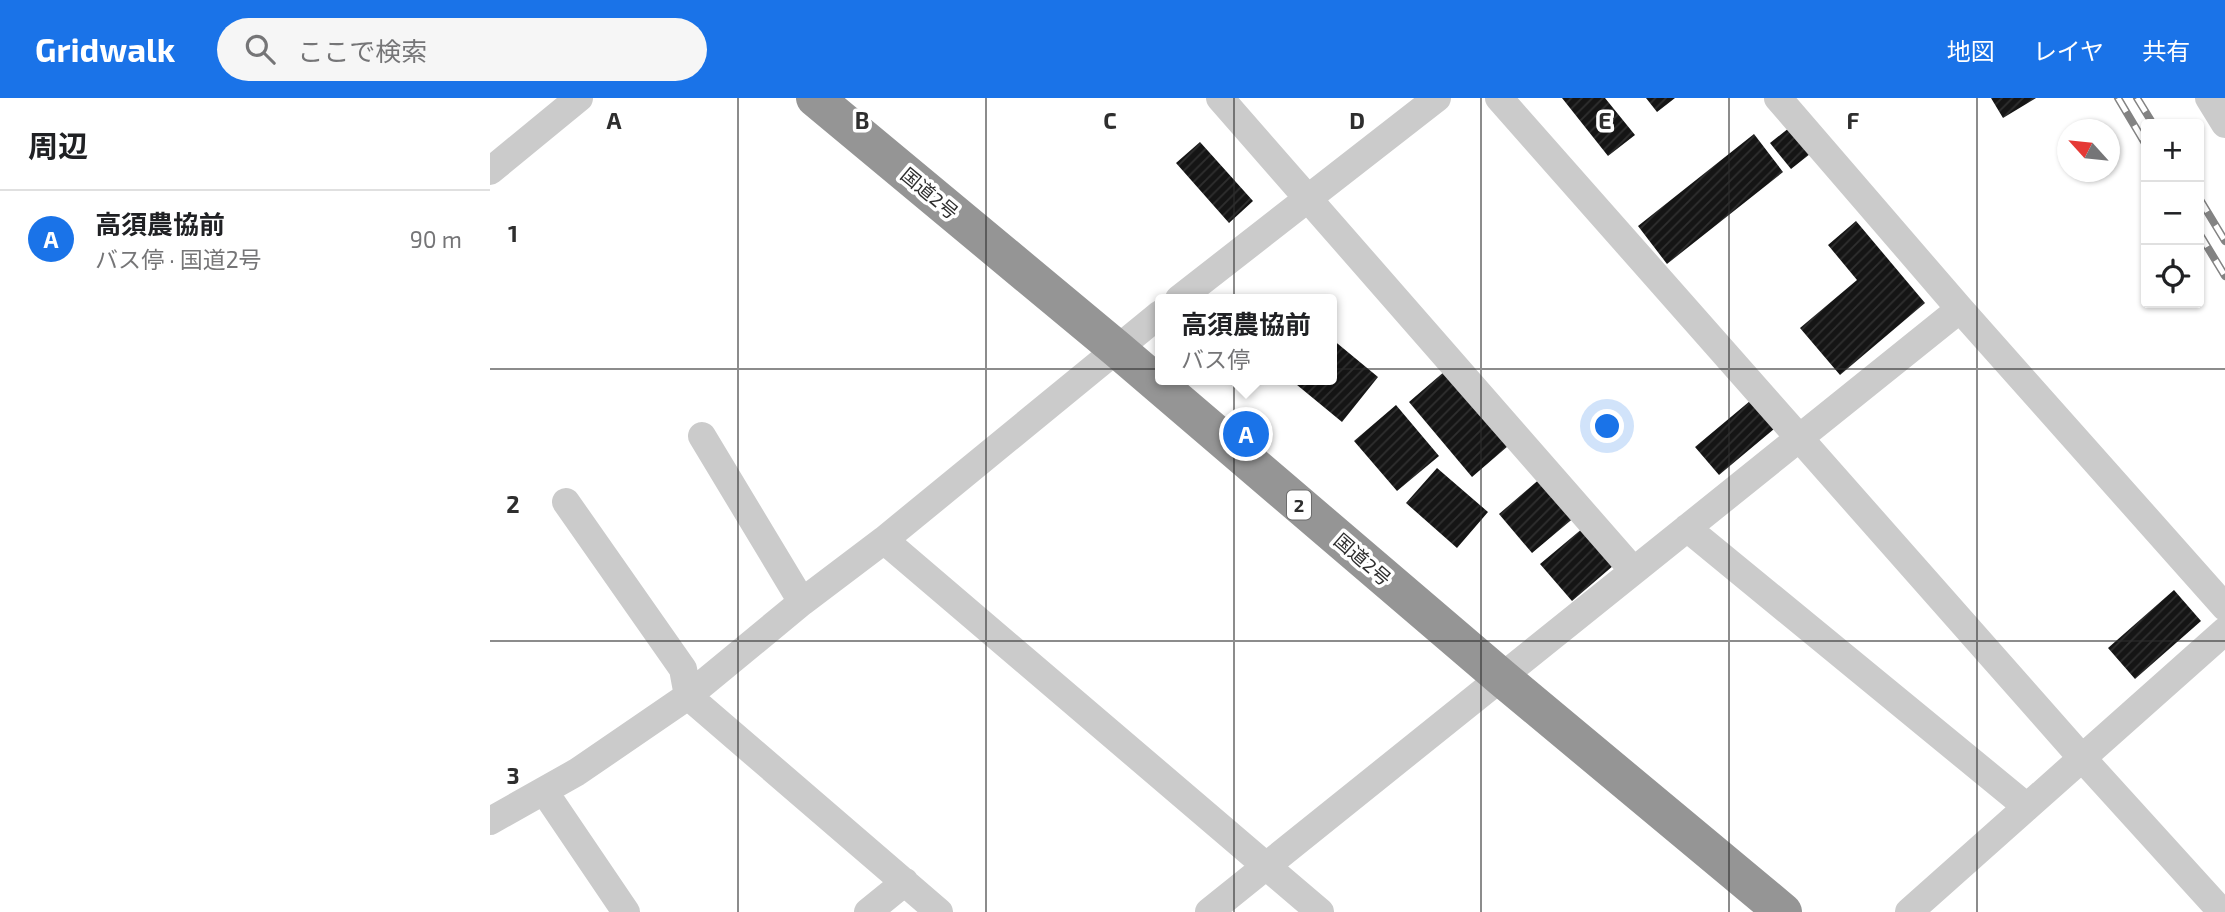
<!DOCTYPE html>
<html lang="ja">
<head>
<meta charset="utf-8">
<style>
  body { margin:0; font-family:"Exo 2","Noto Sans JP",sans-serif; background:#f6f6f6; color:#202124 }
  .controls { position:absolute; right:21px; top:21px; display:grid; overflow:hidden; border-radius:7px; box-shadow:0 2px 5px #0004 }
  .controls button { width:63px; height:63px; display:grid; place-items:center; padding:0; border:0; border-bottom:2px solid #e0e0e0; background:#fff; color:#202124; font:35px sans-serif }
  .compass { position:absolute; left:1567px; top:21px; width:63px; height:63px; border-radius:50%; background:#fff; box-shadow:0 2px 5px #0004; rotate:297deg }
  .you { position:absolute; left:1118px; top:329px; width:24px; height:24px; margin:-18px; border:5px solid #fff; border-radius:50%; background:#1a73e8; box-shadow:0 0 0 10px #1a73e833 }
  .badge { display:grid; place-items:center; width:46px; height:46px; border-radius:50%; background:#1a73e8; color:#fff; font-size:23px; font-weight:700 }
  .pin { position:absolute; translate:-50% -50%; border:4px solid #fff; box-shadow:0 2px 7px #0006 }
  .popup { position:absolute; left:665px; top:196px; width:182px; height:91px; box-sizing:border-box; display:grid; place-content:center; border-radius:7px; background:#fff; filter:drop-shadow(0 2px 5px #0005); font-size:23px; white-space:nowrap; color:#757577 }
  .popup b { font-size:26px; color:#202124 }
  .popup::after { content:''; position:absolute; left:50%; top:100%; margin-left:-14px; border:14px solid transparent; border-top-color:#fff }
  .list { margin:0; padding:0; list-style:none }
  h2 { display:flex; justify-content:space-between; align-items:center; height:91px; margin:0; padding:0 28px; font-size:30px }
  h2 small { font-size:23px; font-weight:400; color:#757577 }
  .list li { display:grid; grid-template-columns:46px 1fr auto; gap:21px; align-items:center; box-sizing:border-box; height:98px; padding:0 28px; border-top:2px solid #e0e0e0 }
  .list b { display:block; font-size:26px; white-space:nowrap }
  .list p { margin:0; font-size:23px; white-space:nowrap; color:#757577 }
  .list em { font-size:23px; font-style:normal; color:#757577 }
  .icon { flex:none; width:38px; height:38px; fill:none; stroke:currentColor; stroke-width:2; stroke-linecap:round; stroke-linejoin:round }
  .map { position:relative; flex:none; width:1735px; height:814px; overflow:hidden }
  header { display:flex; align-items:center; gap:42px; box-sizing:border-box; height:98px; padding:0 35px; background:#1a73e8; color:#fff }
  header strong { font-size:33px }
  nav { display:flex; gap:38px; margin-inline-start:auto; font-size:24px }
  .search { width:490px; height:63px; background:#f6f6f6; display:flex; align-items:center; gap:18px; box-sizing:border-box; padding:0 24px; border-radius:38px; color:#757577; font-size:26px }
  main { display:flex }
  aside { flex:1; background:#fff }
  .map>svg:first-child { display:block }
</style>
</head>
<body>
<header>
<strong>Gridwalk</strong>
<div class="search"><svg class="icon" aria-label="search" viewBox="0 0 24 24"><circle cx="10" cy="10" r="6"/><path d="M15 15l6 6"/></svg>ここで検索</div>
<nav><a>地図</a><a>レイヤ</a><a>共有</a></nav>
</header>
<main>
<aside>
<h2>周辺<small></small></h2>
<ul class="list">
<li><span class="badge">A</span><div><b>高須農協前</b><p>バス停 · 国道2号</p></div><em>90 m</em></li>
</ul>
</aside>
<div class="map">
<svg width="1735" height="814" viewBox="0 0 1735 814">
  <defs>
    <pattern id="building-hatch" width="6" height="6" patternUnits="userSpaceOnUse" patternTransform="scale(1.75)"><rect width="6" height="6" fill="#151515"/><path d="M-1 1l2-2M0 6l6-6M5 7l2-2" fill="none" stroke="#2f2f2f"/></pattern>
  </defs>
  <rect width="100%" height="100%" fill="#fff"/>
  <path fill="url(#building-hatch)" d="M 1072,0 L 1115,0 L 1145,37 L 1118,58 Z
    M 1156,0 L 1185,0 L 1167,14 Z
    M 1501,0 L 1546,0 L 1513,20 Z
    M 1304,26 L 1325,52 L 1301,71 L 1280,45 Z
    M 1264,36 L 1293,74 L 1177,166 L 1148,128 Z
    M 710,44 L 763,103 L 739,125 L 686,65 Z
    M 1366,123 L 1435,205 L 1350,277 L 1310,230 L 1367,182 L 1338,147 Z
    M 842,241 L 888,279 L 852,324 L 801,282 L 842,282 Z
    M 955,273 L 1018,348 L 982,379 L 919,304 Z
    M 1260,303 L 1284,331 L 1229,377 L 1205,349 Z
    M 906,307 L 949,358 L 907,393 L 864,343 Z
    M 947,370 L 998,414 L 967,450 L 916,405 Z
    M 1052,379 L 1086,418 L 1042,455 L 1009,416 Z
    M 1093,430 L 1124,467 L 1082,503 L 1050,466 Z
    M 1684,492 L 1711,523 L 1645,581 L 1618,550 Z"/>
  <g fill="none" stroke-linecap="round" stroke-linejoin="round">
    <path stroke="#cbcbcb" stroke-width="28" d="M 730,0 L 1143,472
      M 1009,0 L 1592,660 L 1732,814
      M 1288,0 L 1470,211 L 1735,509
      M 1719,0 L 1735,26
      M 0,73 L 89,0
      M 689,201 L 947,0
      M 212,338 L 312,504
      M 76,404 L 193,571 L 198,598 L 449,814
      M 1197,430 L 1537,709
      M 394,442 L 830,814
      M 54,693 L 136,814
      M 0,723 L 87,674 L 198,598 L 312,504 L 394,442 L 670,216
      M 378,814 L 415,784
      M 719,814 L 1470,211
      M 1419,814 L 1735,533"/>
    <path stroke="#959595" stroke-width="38" d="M 325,0 L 627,251 L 1012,580 L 1293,814"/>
    <g stroke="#838383" stroke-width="8">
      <path id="rail" d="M 1628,0 L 1656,47
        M 1647,0 L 1663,26
        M 1709,100 L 1735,143
        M 1709,135 L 1735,178"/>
    </g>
    <use href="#rail" stroke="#fff" stroke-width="5" stroke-dasharray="16" stroke-linecap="butt"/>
  </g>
  <path fill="none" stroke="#2e2e2e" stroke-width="2" stroke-opacity="0.55" d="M 248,0 L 248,814M 496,0 L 496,814M 744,0 L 744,814M 991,0 L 991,814M 1239,0 L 1239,814M 1487,0 L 1487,814M 0,271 L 1735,271M 0,543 L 1735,543"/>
  <g text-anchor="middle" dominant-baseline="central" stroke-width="7" stroke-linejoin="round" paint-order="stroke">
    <rect fill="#fff" stroke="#6d6d6d" stroke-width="2" x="797" y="392.5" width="24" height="29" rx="5"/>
    <g font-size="18" font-weight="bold" fill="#2e2e2e">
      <text x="809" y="407">2</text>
    </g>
    <g font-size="19" fill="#2e2e2e" stroke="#fff">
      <text transform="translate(440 95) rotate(40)">国道2号</text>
      <text transform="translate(873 461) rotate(41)">国道2号</text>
    </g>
  </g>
  <g font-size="23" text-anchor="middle" font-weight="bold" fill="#2e2e2e" stroke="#fff" stroke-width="7" stroke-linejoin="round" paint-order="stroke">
    <text x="124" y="31">A</text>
    <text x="372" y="31">B</text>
    <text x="620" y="31">C</text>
    <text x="867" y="31">D</text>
    <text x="1115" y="31">E</text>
    <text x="1363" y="31">F</text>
    <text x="23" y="144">1</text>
    <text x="23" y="415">2</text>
    <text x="23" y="686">3</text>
  </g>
</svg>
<div class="controls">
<button>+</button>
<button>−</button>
<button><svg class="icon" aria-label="locate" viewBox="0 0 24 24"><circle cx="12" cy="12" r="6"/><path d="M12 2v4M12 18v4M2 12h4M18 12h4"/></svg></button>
</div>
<svg class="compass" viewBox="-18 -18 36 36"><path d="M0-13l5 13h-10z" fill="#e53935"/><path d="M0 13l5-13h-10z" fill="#757577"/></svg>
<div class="you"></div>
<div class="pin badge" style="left:756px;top:336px">A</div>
<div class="popup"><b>高須農協前</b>バス停</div>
</div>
</main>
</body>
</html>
